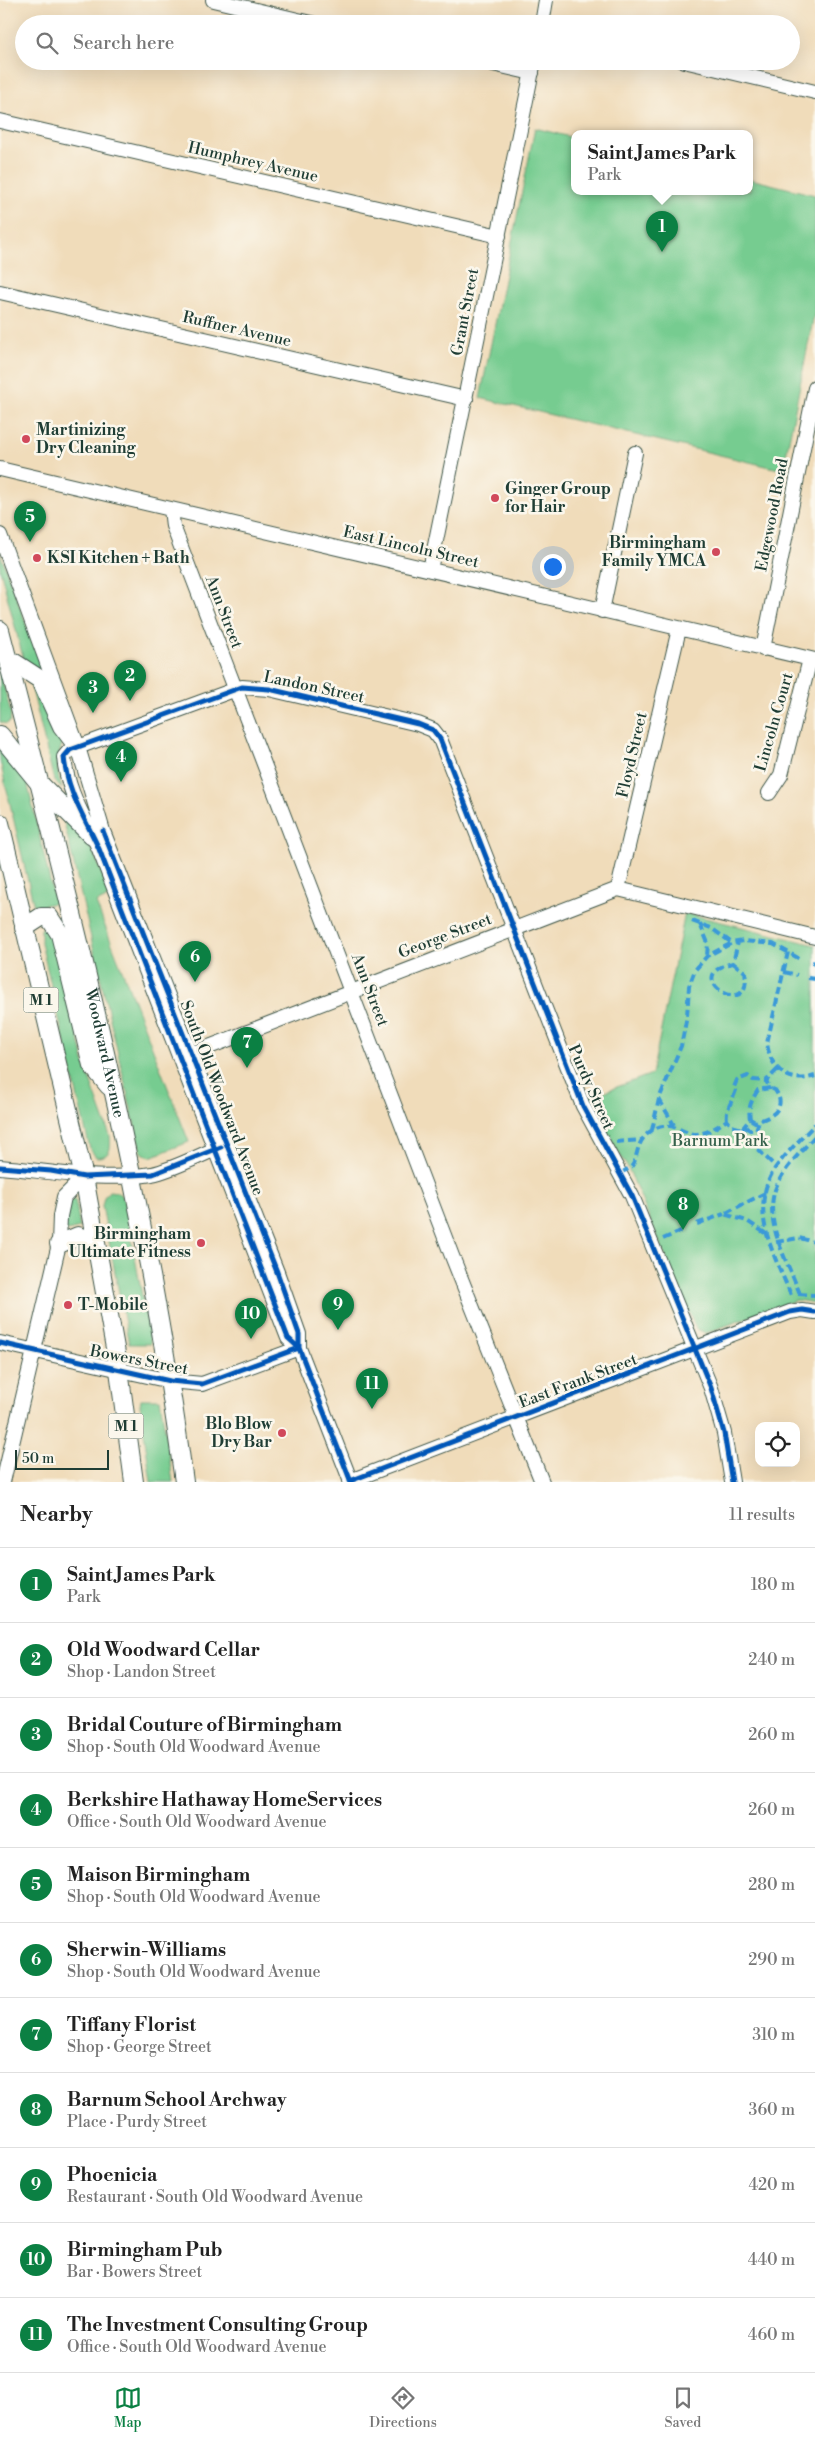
<!DOCTYPE html>
<html lang="en">
<head>
<meta charset="utf-8">
<style>
  body { margin:0; font-family:"Libre Bodoni",serif; background:#f2f2f2; color:#222 }
  .controls { position:absolute; right:15px; bottom:15px; display:grid; overflow:hidden; border-radius:10px; box-shadow:0 5px 20px #0002 }
  .controls button { width:45px; height:45px; display:grid; place-items:center; padding:0; border:0; border-bottom:1px solid #e0e0e0; background:#fff; color:#222; font:25px sans-serif }
  .scale { position:absolute; left:15px; bottom:12px; width:94px; box-sizing:border-box; padding-left:5px; border:2px solid #1f3d34; border-top:0; font-size:14px; line-height:18px; white-space:nowrap; color:#1f3d34; -webkit-text-stroke:4px #fbf7ec; paint-order:stroke }
  .you { position:absolute; left:552px; top:566px; width:18px; height:18px; margin:-12px; border:4px solid #fff; border-radius:50%; background:#1a73e8; box-shadow:0 0 0 8px #1a73e833 }
  .badge { display:grid; place-items:center; width:32px; height:32px; border-radius:50%; background:#0b8043; color:#fff; font-size:16px; font-weight:700 }
  .pin { position:absolute; translate:-50% -41px; filter:drop-shadow(0 1px 2px #0008) }
  .pin::after { content:''; position:absolute; top:26px; width:18px; height:15px; background:inherit; clip-path:polygon(0 0,100% 0,50% 100%) }
  .popup { position:absolute; left:571px; top:130px; width:182px; height:65px; box-sizing:border-box; display:grid; place-content:center; border-radius:10px; background:#fff; filter:drop-shadow(0 1px 4px #0005); font-size:16px; white-space:nowrap; color:#767676 }
  .popup b { font-size:19px; color:#222 }
  .popup::after { content:''; position:absolute; left:50%; top:100%; margin-left:-10px; border:10px solid transparent; border-top-color:#fff }
  .list { margin:0; padding:0; list-style:none }
  h2 { display:flex; justify-content:space-between; align-items:center; height:65px; margin:0; padding:0 20px; font-size:21px }
  h2 small { font-size:16px; font-weight:400; color:#767676 }
  .list li { display:grid; grid-template-columns:32px 1fr auto; gap:15px; align-items:center; box-sizing:border-box; height:75px; padding:0 20px; border-top:1px solid #e0e0e0 }
  .list b { display:block; font-size:19px; white-space:nowrap }
  .list p { margin:0; font-size:16px; white-space:nowrap; color:#767676 }
  .list em { font-size:16px; font-style:normal; color:#767676 }
  .icon { flex:none; width:28px; height:28px; fill:none; stroke:currentColor; stroke-width:2; stroke-linecap:round; stroke-linejoin:round }
  .map { position:relative; flex:none; width:815px; height:1482px; overflow:hidden }
  .search { position:absolute; background:#fff; box-shadow:0 5px 20px #0002; left:15px; right:15px; top:15px; height:55px; display:flex; align-items:center; gap:12px; box-sizing:border-box; padding:0 18px; border-radius:28px; color:#767676; font-size:19px }
  .sheet { height:890px; background:#fff }
  nav { display:flex; justify-content:space-around; align-items:center; box-sizing:border-box; height:70px; border-top:1px solid #e0e0e0; background:#fff; font-size:14px; color:#767676 }
  nav a { display:grid; justify-items:center; gap:2px }
  nav .on { color:#0b8043 }
  .map>svg:first-child { display:block }
</style>
</head>
<body>
<div class="map">
<svg width="815" height="1482" viewBox="0 0 815 1482">
  <rect width="100%" height="100%" fill="#fbf7ec"/>
  <filter id="ink" filterUnits="userSpaceOnUse"><feTurbulence type="fractalNoise" baseFrequency=".02" numOctaves="2"/><feDisplacementMap in="SourceGraphic" scale="10" xChannelSelector="R" yChannelSelector="G"/><feConvolveMatrix kernelMatrix="1 2 1 2 8 2 1 2 1" color-interpolation-filters="sRGB"/></filter>
  <filter id="wash" filterUnits="userSpaceOnUse"><feTurbulence type="fractalNoise" baseFrequency=".0096" numOctaves="4" result="noise"/><feDisplacementMap in="SourceGraphic" scale="20" xChannelSelector="R" yChannelSelector="G"/><feGaussianBlur stdDeviation="1.12" result="paint"/><feColorMatrix in="noise" values="0 0 0 0 0 0 0 0 0 0 0 0 0 0 0 0 0 1.4 0 .05"/><feComposite in="paint" operator="in"/></filter>
  <g filter="url(#wash)">
    <rect width="100%" height="100%" fill="#f0dcba"/>
    <path fill="#76cc90" stroke="#4a8462" d="M 535,128 L 574,138 L 574,191 L 750,191 L 750,179 L 815,195 L 815,310 L 783,470 L 480,398 Z
      M 0,553 L 44,673 L 24,661 L 0,569 Z
      M 0,671 L 11,714 L 10,722 L 6,724 L 0,722 Z
      M 31,685 L 39,688 L 63,742 C 56,760 56,771 62,789 L 54,781 Z
      M 0,745 L 25,773 L 55,903 L 34,907 L 0,761 Z
      M 65,818 L 93,851 L 111,896 L 96,903 L 189,1142 L 150,1157 L 141,1152 L 64,822 Z
      M 685,913 L 815,945 L 815,1303 L 796,1300 L 706,1333 L 696,1329 L 629,1170 L 602,1125 L 590,1097 L 652,1074 Z
      M 46,926 L 53,929 L 86,1069 L 110,1136 C 111,1149 111,1157 96,1157 L 90,1149 L 41,943 L 41,929 Z
      M 109,1191 L 117,1192 L 124,1198 L 151,1344 L 129,1344 L 102,1206 L 104,1197 Z
      M 75,1199 L 80,1228 L 67,1231 L 64,1229 L 69,1201 Z
      M 141,1399 L 160,1399 L 173,1482 L 151,1482 L 140,1405 Z"/>
  </g>
  <g filter="url(#ink)">
    <g fill="none" stroke-linecap="round" stroke-linejoin="round">
      <g stroke="#3e5548" stroke-width="16">
        <path id="minor" d="M 213,0 L 315,24
          M 542,24 L 546,0
          M 480,61 L 532,73
          M 684,61 L 815,92
          M 0,121 L 499,236
          M 0,292 L 466,399
          M 0,469 L 815,660
          M 171,509 L 173,526 L 452,1256 L 542,1482
          M 0,535 L 78,747 L 103,831 L 277,1272 L 299,1334 L 299,1348 L 351,1482
          M 430,570 L 534,61
          M 602,611 L 635,453
          M 763,649 L 815,388
          M 769,793 L 781,775 L 810,659
          M 618,889 L 679,629
          M 183,1057 L 618,889 L 815,937
          M 0,1167 C 50,1171 102,1182 152,1174 C 172,1170 202,1154 223,1146
          M 0,1343 L 170,1381 L 202,1384 L 299,1348
          M 299,1348 L 288,1338 L 99,849 C 85,818 67,792 64,757 L 70,750 L 242,687 L 269,689 L 418,724 L 433,730 L 440,739 L 583,1106 L 632,1196 L 711,1388 L 724,1433 L 732,1482
          M 350,1481 L 790,1312 L 802,1310 L 815,1312
          M 3,1482 L 59,1244 L 60,1216 L 64,1197 L 84,1177"/>
      </g>
      <g stroke="#3e5548" stroke-width="20">
        <g id="major">
          <path id="s1" d="M 0,630 C 73,911 146,1194 184,1482"/>
          <path d="M 7,658 L 41,680 L 62,726 L 78,747"/>
          <path d="M 0,735 L 40,784 L 92,836"/>
          <path d="M 0,823 L 84,1177 L 119,1370 L 134,1482"/>
          <path d="M 24,928 L 41,917 L 49,917 L 60,934 L 92,1065 L 109,1086"/>
          <path d="M 59,1244 L 78,1236 L 87,1240 L 96,1250"/>
        </g>
      </g>
      <use href="#minor" stroke="#fff" stroke-width="14"/>
      <use href="#major" stroke="#fff" stroke-width="18"/>
      <path stroke="#3a99d8" stroke-width="4" stroke-dasharray="8 4" stroke-linecap="butt" d="M 692,921 L 711,928 L 732,943
        M 700,924 L 708,943 L 707,956
        M 788,952 L 767,1043 C 770,1069 789,1085 815,1076
        M 812,962 L 815,963
        M 733,963 L 745,972 C 754,1024 677,975 733,963 L 738,942
        M 784,972 L 797,975
        M 808,978 L 815,979
        M 659,1099 L 674,1125
        M 750,1119 L 755,1122 C 771,1118 788,1108 775,1090 L 770,1088
        M 727,1120 C 725,1109 733,1101 736,1090 L 734,1087 L 737,1080 L 748,1076 L 753,1080 L 766,1081
        M 745,1127 L 750,1130 L 756,1130 L 759,1121
        M 742,1129 L 750,1119 C 748,1107 751,1101 758,1090 L 770,1088 L 766,1081 L 777,1070
        M 652,1130 L 659,1099 L 681,1046 L 687,1016 L 689,986 L 695,970 L 707,956 L 732,943 L 744,941 L 773,944 L 800,959
        M 616,1142 L 641,1140
        M 621,1173 C 624,1171 629,1169 631,1167 C 639,1159 634,1142 651,1131 C 670,1118 680,1133 695,1134 C 707,1134 717,1127 727,1120 L 732,1126 L 742,1129 L 746,1138 L 776,1167
        M 697,1224 L 724,1214
        M 765,1233 L 747,1221 L 724,1214 L 763,1194 L 769,1194
        M 663,1239 L 683,1230
        M 776,1242 L 799,1238 L 815,1242
        M 798,1294 L 815,1295
        M 800,1294 C 788,1262 761,1219 777,1185 C 785,1167 802,1151 815,1136
        M 791,1295 C 774,1254 747,1209 776,1167 C 787,1152 802,1138 815,1124"/>
      <g stroke="#fbf7ec" stroke-width="8">
        <path id="cycleway" d="M 103,831 L 277,1272 L 299,1334 L 299,1348 L 351,1482
          M 0,1167 L 51,1171 L 84,1177 L 153,1174 L 221,1147
          M 0,1343 L 170,1381 L 202,1384 L 299,1348
          M 299,1348 L 288,1338 L 99,849 C 85,818 67,792 64,757 L 70,750 L 242,687 L 269,689 L 418,724 L 433,730 L 440,739 L 583,1106 L 632,1196 L 711,1388 L 724,1433 L 732,1482
          M 350,1481 L 790,1312 L 802,1310 L 815,1312"/>
      </g>
      <use href="#cycleway" stroke="#0057b8" stroke-width="5"/>
    </g>
  </g>
  <g fill="#d1495b" stroke="#fbf7ec" stroke-width="2">
    <circle cx="26" cy="439" r="5"/>
    <circle cx="495" cy="498" r="5"/>
    <circle cx="716" cy="552" r="5"/>
    <circle cx="37" cy="558" r="5"/>
    <circle cx="201" cy="1243" r="5"/>
    <circle cx="68" cy="1305" r="5"/>
    <circle cx="282" cy="1433" r="5"/>
  </g>
  <g text-anchor="middle" dominant-baseline="central" stroke-width="5" stroke-linejoin="round" paint-order="stroke">
    <g fill="#fbf7ec" stroke="#61756b" stroke-width="1">
      <rect x="23.5" y="987.5" width="35" height="25" rx="4"/>
      <rect x="108.5" y="1413.5" width="35" height="25" rx="4"/>
    </g>
    <g font-size="15" font-weight="bold" fill="#1f3d34">
      <text x="41" y="1000">M 1</text>
      <text x="126" y="1426">M 1</text>
    </g>
    <g font-size="16" fill="#1f3d34" stroke="#fbf7ec">
      <text transform="translate(253 162) rotate(13)">Humphrey Avenue</text>
      <text transform="translate(465 312) rotate(-79)">Grant Street</text>
      <text transform="translate(237 329) rotate(13)">Ruffner Avenue</text>
      <text transform="translate(772 515) rotate(-79)">Edgewood Road</text>
      <text transform="translate(411 547) rotate(13)">East Lincoln Street</text>
      <text transform="translate(224 612) rotate(69)">Ann Street</text>
      <text transform="translate(314 687) rotate(12)">Landon Street</text>
      <text transform="translate(774 722) rotate(-74)">Lincoln Court</text>
      <text transform="translate(632 755) rotate(-77)">Floyd Street</text>
      <text transform="translate(445 936) rotate(-21)">George Street</text>
      <text transform="translate(370 990) rotate(69)">Ann Street</text>
      <text stroke="none"><textPath href="#s1" startOffset="436">Woodward Avenue</textPath></text>
      <text transform="translate(591 1087) rotate(66)">Purdy Street</text>
      <text transform="translate(222 1098) rotate(69)">South Old Woodward Avenue</text>
      <text transform="translate(139 1360) rotate(11)">Bowers Street</text>
      <text transform="translate(578 1381) rotate(-21)">East Frank Street</text>
    </g>
    <g font-size="16" font-weight="bold" fill="#1f3d34" stroke="#fbf7ec" text-anchor="start">
      <text x="36" y="430">Martinizing<tspan x="36" dy="18">Dry Cleaning</tspan></text>
      <text x="505" y="489">Ginger Group<tspan x="505" dy="18">for Hair</tspan></text>
      <text x="706" y="543" text-anchor="end">Birmingham<tspan x="706" dy="18">Family YMCA</tspan></text>
      <text x="47" y="558">KSI Kitchen + Bath</text>
      <text x="191" y="1234" text-anchor="end">Birmingham<tspan x="191" dy="18">Ultimate Fitness</tspan></text>
      <text x="78" y="1305">T-Mobile</text>
      <text x="272" y="1424" text-anchor="end">Blo Blow<tspan x="272" dy="18">Dry Bar</tspan></text>
    </g>
    <g font-size="16" fill="#35614b" stroke="#fbf7ec">
      <text x="720" y="1141">Barnum Park</text>
    </g>
  </g>
</svg>
<div class="controls">
<button><svg class="icon" aria-label="locate" viewBox="0 0 24 24"><circle cx="12" cy="12" r="6"/><path d="M12 2v4M12 18v4M2 12h4M18 12h4"/></svg></button>
</div>
<div class="scale">50 m</div>
<div class="you"></div>
<div class="pin badge" style="left:662px;top:252px">1</div>
<div class="popup"><b>Saint James Park</b>Park</div>
<div class="pin badge" style="left:130px;top:701px">2</div>
<div class="pin badge" style="left:93px;top:713px">3</div>
<div class="pin badge" style="left:121px;top:782px">4</div>
<div class="pin badge" style="left:30px;top:542px">5</div>
<div class="pin badge" style="left:195px;top:982px">6</div>
<div class="pin badge" style="left:247px;top:1068px">7</div>
<div class="pin badge" style="left:683px;top:1230px">8</div>
<div class="pin badge" style="left:338px;top:1330px">9</div>
<div class="pin badge" style="left:251px;top:1339px">10</div>
<div class="pin badge" style="left:372px;top:1409px">11</div>
<div class="search"><svg class="icon" aria-label="search" viewBox="0 0 24 24"><circle cx="10" cy="10" r="6"/><path d="M15 15l6 6"/></svg>Search here</div>
</div>
<section class="sheet">
<h2>Nearby<small>11 results</small></h2>
<ul class="list">
<li><span class="badge">1</span><div><b>Saint James Park</b><p>Park</p></div><em>180 m</em></li>
<li><span class="badge">2</span><div><b>Old Woodward Cellar</b><p>Shop · Landon Street</p></div><em>240 m</em></li>
<li><span class="badge">3</span><div><b>Bridal Couture of Birmingham</b><p>Shop · South Old Woodward Avenue</p></div><em>260 m</em></li>
<li><span class="badge">4</span><div><b>Berkshire Hathaway HomeServices</b><p>Office · South Old Woodward Avenue</p></div><em>260 m</em></li>
<li><span class="badge">5</span><div><b>Maison Birmingham</b><p>Shop · South Old Woodward Avenue</p></div><em>280 m</em></li>
<li><span class="badge">6</span><div><b>Sherwin-Williams</b><p>Shop · South Old Woodward Avenue</p></div><em>290 m</em></li>
<li><span class="badge">7</span><div><b>Tiffany Florist</b><p>Shop · George Street</p></div><em>310 m</em></li>
<li><span class="badge">8</span><div><b>Barnum School Archway</b><p>Place · Purdy Street</p></div><em>360 m</em></li>
<li><span class="badge">9</span><div><b>Phoenicia</b><p>Restaurant · South Old Woodward Avenue</p></div><em>420 m</em></li>
<li><span class="badge">10</span><div><b>Birmingham Pub</b><p>Bar · Bowers Street</p></div><em>440 m</em></li>
<li><span class="badge">11</span><div><b>The Investment Consulting Group</b><p>Office · South Old Woodward Avenue</p></div><em>460 m</em></li>
</ul>
</section>
<nav>
<a class="on"><svg class="icon" aria-label="map" viewBox="0 0 24 24"><path d="M3 6l6-2 6 2 6-2v14l-6 2-6-2-6 2zM9 4v14M15 6v14"/></svg>Map</a>
<a><svg class="icon" aria-label="directions" viewBox="0 0 24 24"><path d="M12 3l9 9-9 9-9-9zM9 14v-3h6M13 9l2 2-2 2"/></svg>Directions</a>
<a><svg class="icon" aria-label="saved" viewBox="0 0 24 24"><path d="M7 4h10v16l-5-4-5 4z"/></svg>Saved</a>
</nav>
</body>
</html>
